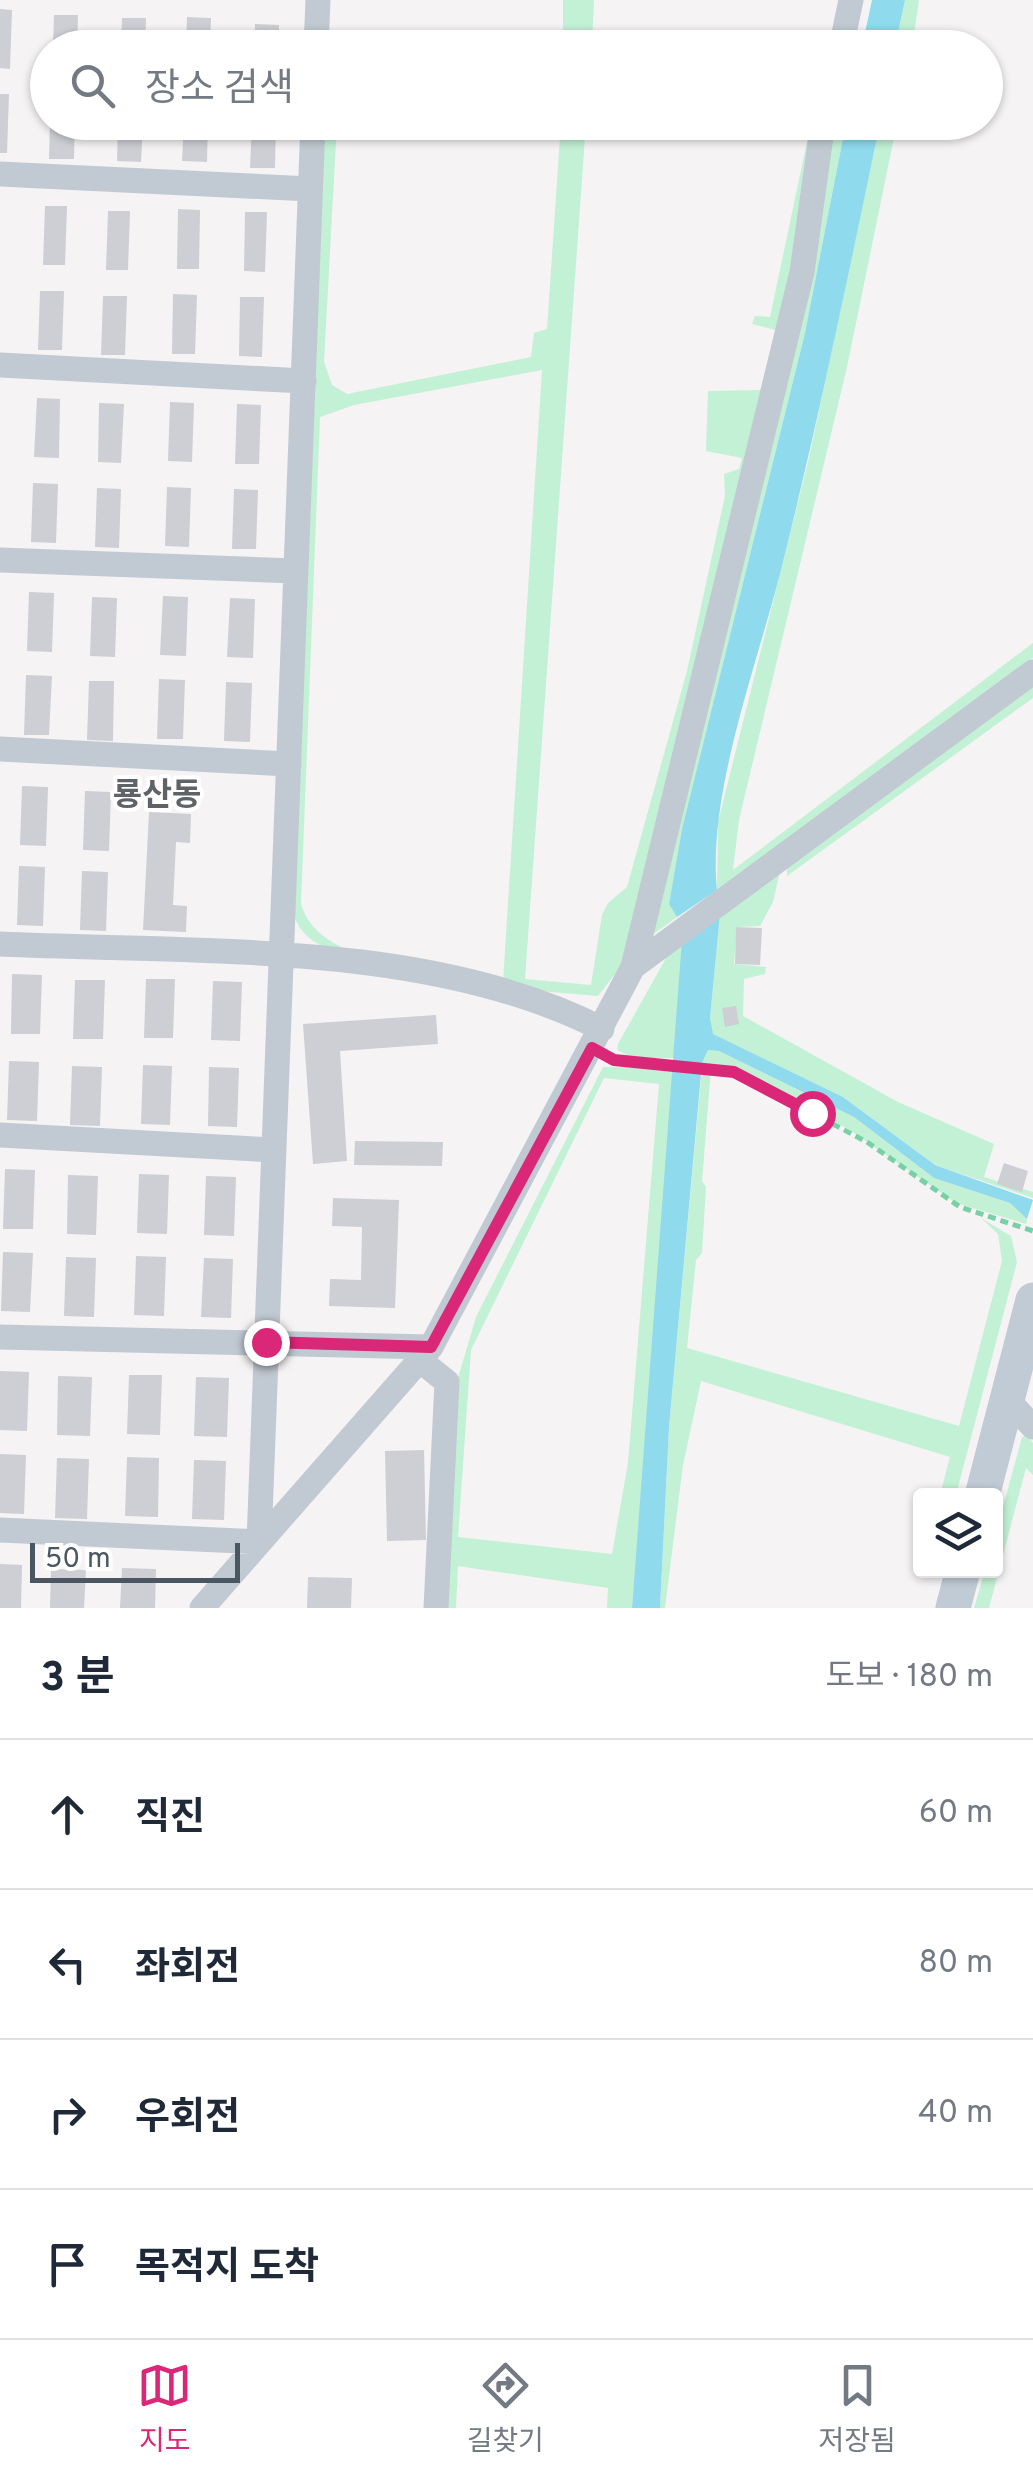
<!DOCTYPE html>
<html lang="ko">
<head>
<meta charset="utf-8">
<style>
  body { margin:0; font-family:Overpass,"Noto Sans KR",sans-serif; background:#f6f6f7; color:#1f2937 }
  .controls { position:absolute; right:30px; bottom:30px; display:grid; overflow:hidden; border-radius:10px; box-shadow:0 2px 8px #0004 }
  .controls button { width:90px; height:90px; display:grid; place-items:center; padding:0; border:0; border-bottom:2px solid #e0e1e3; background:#fff; color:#1f2937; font:50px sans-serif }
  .scale { position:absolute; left:30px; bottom:25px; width:210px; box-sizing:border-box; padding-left:10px; border:5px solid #4a5661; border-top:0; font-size:28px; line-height:35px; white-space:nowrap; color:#4a5661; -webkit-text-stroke:8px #fff; paint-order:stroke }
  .stop { position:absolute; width:30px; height:30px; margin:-22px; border:8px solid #db2777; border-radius:50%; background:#fff }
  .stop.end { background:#db2777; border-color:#fff; box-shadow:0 2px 10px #0008 }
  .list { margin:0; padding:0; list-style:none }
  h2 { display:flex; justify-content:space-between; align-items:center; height:130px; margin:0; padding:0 40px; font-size:42px }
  h2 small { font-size:32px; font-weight:400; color:#747a83 }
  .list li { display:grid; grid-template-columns:65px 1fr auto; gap:30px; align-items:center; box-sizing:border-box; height:150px; padding:0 40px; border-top:2px solid #e0e1e3 }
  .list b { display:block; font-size:38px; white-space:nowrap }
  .list em { font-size:32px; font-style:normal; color:#747a83 }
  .icon { flex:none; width:55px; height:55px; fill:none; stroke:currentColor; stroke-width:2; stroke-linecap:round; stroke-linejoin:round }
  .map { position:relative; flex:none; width:1033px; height:1608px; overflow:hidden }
  .search { position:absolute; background:#fff; box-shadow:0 2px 8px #0004; left:30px; right:30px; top:30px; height:110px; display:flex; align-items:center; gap:25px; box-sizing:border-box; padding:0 35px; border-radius:55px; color:#747a83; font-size:38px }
  .sheet { height:730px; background:#fff }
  nav { display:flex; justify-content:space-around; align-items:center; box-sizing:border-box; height:140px; border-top:2px solid #e0e1e3; background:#fff; font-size:28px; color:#747a83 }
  nav a { display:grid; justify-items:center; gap:5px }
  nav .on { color:#db2777 }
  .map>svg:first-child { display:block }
</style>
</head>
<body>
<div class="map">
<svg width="1033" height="1608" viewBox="0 0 1033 1608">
  <rect width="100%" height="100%" fill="#f5f3f3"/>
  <path fill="#c3f1d5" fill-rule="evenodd" d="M 563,0 L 594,0 L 592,47 L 563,47 Z
    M 905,0 L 919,0 L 913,42 L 912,47 L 895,48 Z
    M 324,123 L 337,123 L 324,362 L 332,385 L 347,394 L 531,357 L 534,333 L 547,329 L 561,123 L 586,123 L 525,979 L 591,985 L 602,915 L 608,903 L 627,887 L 687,671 L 725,496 L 724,474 L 739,469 L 742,458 L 706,451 L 708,391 L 762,390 L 630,962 L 619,969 L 598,996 L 527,990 L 503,982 L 542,370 L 354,405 L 320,417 L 301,903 C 309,936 340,946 368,960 C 336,951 304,948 293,913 Z
    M 811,123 L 783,332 L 752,324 L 755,316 L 770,317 Z
    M 828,123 L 846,123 L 805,333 L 682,830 L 669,904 L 677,917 L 641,943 Z
    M 880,123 L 897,123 L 847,367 L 739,820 L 733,870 L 1033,643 L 1033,658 L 717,890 L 718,822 L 808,462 Z
    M 1033,686 L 1033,698 L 787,876 L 787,866 Z
    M 780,871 L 773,902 L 760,926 L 737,927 L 734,964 L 766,967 L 765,974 L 744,979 L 743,1016 L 898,1102 L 994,1144 L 984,1177 L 1033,1192 L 1033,1198 L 935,1165 L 843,1097 L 712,1034 L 710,1018 L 720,914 Z
    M 682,939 L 676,1058 L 633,1058 L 617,1050 L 618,1044 L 666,958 Z
    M 708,1050 L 719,1051 L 854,1117 L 934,1178 L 1010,1203 L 1027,1219 L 1026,1224 L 956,1203 L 848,1129 L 745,1074 L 702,1063 Z
    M 603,1067 L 675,1068 L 632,1608 L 607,1608 L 608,1588 L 458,1566 L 456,1608 L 445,1608 L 458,1378 L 476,1317 ZM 604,1078 L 659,1084 L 628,1463 L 612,1554 L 458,1537 L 471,1350 Z
    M 702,1068 L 711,1069 L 702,1181 L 706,1187 L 702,1253 L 696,1260 L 687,1348 L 959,1426 L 1002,1261 L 998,1234 L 981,1218 L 1011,1236 L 1017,1262 L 956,1495 L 940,1495 L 950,1457 L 701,1381 L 683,1465 L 665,1608 L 660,1608 L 669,1427 Z
    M 1027,1435 L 1033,1443 L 1033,1475 L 1026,1468 L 989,1608 L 974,1608 L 985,1571 L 996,1570 L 996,1533 L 1022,1437 Z"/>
  <path fill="#90daee" d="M 872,0 L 905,0 L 895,47 L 862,47 Z
    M 846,123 L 880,123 C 849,272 818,422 781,570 C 757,665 707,795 717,890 L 677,917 L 669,904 L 682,829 L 805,333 Z
    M 720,914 L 710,1018 L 713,1034 L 843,1097 L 935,1165 L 1033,1200 L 1027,1219 L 1010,1203 L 934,1178 L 854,1117 L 719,1051 L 708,1050 L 702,1063 L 669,1427 L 660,1608 L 632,1608 L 682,939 Z"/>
  <path fill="#cdcfd5" d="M 0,9 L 12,10 L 10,69 L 0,68 Z
    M 54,15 L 78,15 L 77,48 L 53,48 Z
    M 187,17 L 211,18 L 210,48 L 186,48 Z
    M 122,18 L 146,18 L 145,48 L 121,48 Z
    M 255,24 L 279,25 L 279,48 L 255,48 Z
    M 0,94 L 9,94 L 7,153 L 0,153 Z
    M 50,122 L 75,122 L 74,159 L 49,159 Z
    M 118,122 L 143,122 L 141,162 L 117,161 Z
    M 184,122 L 208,122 L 207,162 L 182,161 Z
    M 252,122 L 276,122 L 275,168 L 250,168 Z
    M 45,206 L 67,206 L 65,265 L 43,265 Z
    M 178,209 L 200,210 L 199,269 L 177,269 Z
    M 108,211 L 130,211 L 128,270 L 106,270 Z
    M 245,212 L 267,212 L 265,272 L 244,271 Z
    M 40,291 L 64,291 L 62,350 L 38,350 Z
    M 173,294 L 197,295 L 195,354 L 172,354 Z
    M 103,296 L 127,296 L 125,355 L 101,355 Z
    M 240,297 L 264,297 L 262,357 L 239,356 Z
    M 37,398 L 60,399 L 59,458 L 34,457 Z
    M 170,402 L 194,403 L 192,462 L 168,461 Z
    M 99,403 L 124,404 L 121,463 L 98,462 Z
    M 237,404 L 261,405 L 259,464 L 235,464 Z
    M 33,483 L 58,484 L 56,543 L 31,542 Z
    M 167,487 L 191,488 L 189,547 L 165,546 Z
    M 97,488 L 121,489 L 119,548 L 95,547 Z
    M 234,489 L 258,490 L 256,549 L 232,549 Z
    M 29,592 L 54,593 L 52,652 L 27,651 Z
    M 163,596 L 188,597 L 186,656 L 160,655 Z
    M 92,597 L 117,598 L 115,657 L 90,656 Z
    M 230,598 L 255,599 L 253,658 L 227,657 Z
    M 26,675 L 52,676 L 49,735 L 24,735 Z
    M 159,679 L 185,680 L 183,739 L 157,739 Z
    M 89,681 L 114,681 L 113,741 L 87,740 Z
    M 226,682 L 252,683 L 250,742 L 224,741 Z
    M 22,786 L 48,787 L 46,846 L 20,845 Z
    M 85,791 L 111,792 L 109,851 L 83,850 Z
    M 149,812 L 191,814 L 190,843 L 176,842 L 173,905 L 187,906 L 186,932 L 143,930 Z
    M 19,866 L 45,867 L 43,926 L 17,925 Z
    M 82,871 L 108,872 L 106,931 L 80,930 Z
    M 736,927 L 762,928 L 760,965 L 735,964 Z
    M 12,974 L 42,975 L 40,1034 L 11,1034 Z
    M 146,979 L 175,979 L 173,1038 L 144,1038 Z
    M 75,980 L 105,980 L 103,1039 L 73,1039 Z
    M 213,981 L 242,982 L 240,1041 L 211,1040 Z
    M 736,1006 L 739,1024 L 725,1027 L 722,1008 Z
    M 436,1015 L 438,1044 L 340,1051 L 347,1161 L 313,1164 L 303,1024 Z
    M 9,1061 L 39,1062 L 37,1121 L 7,1120 Z
    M 143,1065 L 172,1066 L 170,1125 L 141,1124 Z
    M 72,1066 L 102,1067 L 100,1126 L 70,1125 Z
    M 209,1067 L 239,1068 L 237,1127 L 208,1126 Z
    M 355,1141 L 443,1142 L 442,1166 L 354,1165 Z
    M 1004,1163 L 1028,1171 L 1022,1192 L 997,1184 Z
    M 5,1169 L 35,1170 L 33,1229 L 3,1229 Z
    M 139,1174 L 169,1175 L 167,1234 L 137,1233 Z
    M 68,1175 L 98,1176 L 96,1235 L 67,1234 Z
    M 206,1176 L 236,1177 L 234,1236 L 204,1235 Z
    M 333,1198 L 399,1200 L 395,1308 L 329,1306 L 330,1279 L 361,1280 L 362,1227 L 332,1226 Z
    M 3,1252 L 33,1253 L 30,1312 L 1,1311 Z
    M 136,1256 L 166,1257 L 164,1316 L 134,1315 Z
    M 66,1257 L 96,1258 L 94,1317 L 64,1316 Z
    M 204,1258 L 233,1259 L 231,1318 L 201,1317 Z
    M 0,1371 L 29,1372 L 27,1431 L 0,1430 Z
    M 129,1375 L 162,1375 L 160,1435 L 127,1434 Z
    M 58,1376 L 92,1377 L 90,1436 L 57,1435 Z
    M 196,1377 L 229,1378 L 227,1437 L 194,1436 Z
    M 424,1450 L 426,1540 L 387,1541 L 385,1451 Z
    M 0,1454 L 26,1455 L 24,1514 L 0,1513 Z
    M 127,1457 L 159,1458 L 158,1517 L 125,1516 Z
    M 57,1458 L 89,1459 L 87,1519 L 55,1518 Z
    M 194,1460 L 226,1461 L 224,1520 L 192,1519 Z
    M 0,1564 L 22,1565 L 21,1608 L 0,1608 Z
    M 122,1568 L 156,1569 L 155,1608 L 120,1608 Z
    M 51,1569 L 86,1570 L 84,1608 L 50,1608 Z
    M 308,1577 L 352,1578 L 351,1608 L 307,1608 Z"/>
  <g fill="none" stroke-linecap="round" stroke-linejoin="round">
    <path stroke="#7ad0a6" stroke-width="5" stroke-dasharray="8 5" stroke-linecap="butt" d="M 612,1059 L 734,1072 L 867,1142 L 960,1207 L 1033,1231"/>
    <path stroke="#c1cad2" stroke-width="25" d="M 316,48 L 318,0
      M 841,48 L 851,0
      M 0,174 L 310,189
      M 0,365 L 304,381
      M 0,560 L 296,571
      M 0,749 L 289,764
      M 0,944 C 192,953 429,940 602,1029
      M 633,967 L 802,272 L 823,122
      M 0,1135 L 274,1150
      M 0,1337 L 431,1347
      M 421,1361 L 447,1382 L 436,1608
      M 1007,1399 L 1033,1427
      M 0,1530 L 259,1542 L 313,122
      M 202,1608 L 431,1347 L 633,967 L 1033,672"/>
    <path stroke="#c1cbd6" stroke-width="35" d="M 982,1496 L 1033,1300
      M 953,1608 L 963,1570"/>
  </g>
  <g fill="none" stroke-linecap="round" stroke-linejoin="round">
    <path stroke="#db2777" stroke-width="12" d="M 266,1342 L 431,1347 L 592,1048 L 614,1060 L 734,1072 L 812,1113"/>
  </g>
  <g text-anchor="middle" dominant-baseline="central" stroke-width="8" stroke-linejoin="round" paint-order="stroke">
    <g font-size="32" font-weight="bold" fill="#5f6368" stroke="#fff">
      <text x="157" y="797">룡산동</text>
    </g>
  </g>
</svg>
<div class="controls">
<button><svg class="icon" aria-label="layers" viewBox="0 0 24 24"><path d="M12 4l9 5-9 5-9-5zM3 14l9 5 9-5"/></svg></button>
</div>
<div class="scale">50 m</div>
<div class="stop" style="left:812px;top:1113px"></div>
<div class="stop end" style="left:266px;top:1342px"></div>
<div class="search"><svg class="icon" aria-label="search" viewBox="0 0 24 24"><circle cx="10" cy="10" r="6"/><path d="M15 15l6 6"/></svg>장소 검색</div>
</div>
<section class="sheet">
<h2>3 분<small>도보 · 180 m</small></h2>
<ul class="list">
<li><svg class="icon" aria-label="ahead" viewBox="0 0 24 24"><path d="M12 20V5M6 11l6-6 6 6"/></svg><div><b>직진</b></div><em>60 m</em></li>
<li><svg class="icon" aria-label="left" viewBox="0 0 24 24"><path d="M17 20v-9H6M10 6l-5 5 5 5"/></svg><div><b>좌회전</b></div><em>80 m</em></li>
<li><svg class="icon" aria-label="right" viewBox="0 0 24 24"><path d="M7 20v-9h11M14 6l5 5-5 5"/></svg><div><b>우회전</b></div><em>40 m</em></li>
<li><svg class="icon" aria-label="arrive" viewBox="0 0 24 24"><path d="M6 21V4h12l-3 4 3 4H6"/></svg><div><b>목적지 도착</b></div></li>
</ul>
</section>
<nav>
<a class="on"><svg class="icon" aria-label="map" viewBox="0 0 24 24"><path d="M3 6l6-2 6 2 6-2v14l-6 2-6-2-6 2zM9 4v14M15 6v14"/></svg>지도</a>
<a><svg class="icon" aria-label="directions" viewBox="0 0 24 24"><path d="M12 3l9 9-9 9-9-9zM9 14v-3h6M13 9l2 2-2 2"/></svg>길찾기</a>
<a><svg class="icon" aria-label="saved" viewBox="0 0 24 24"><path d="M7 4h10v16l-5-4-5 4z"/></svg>저장됨</a>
</nav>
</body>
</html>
